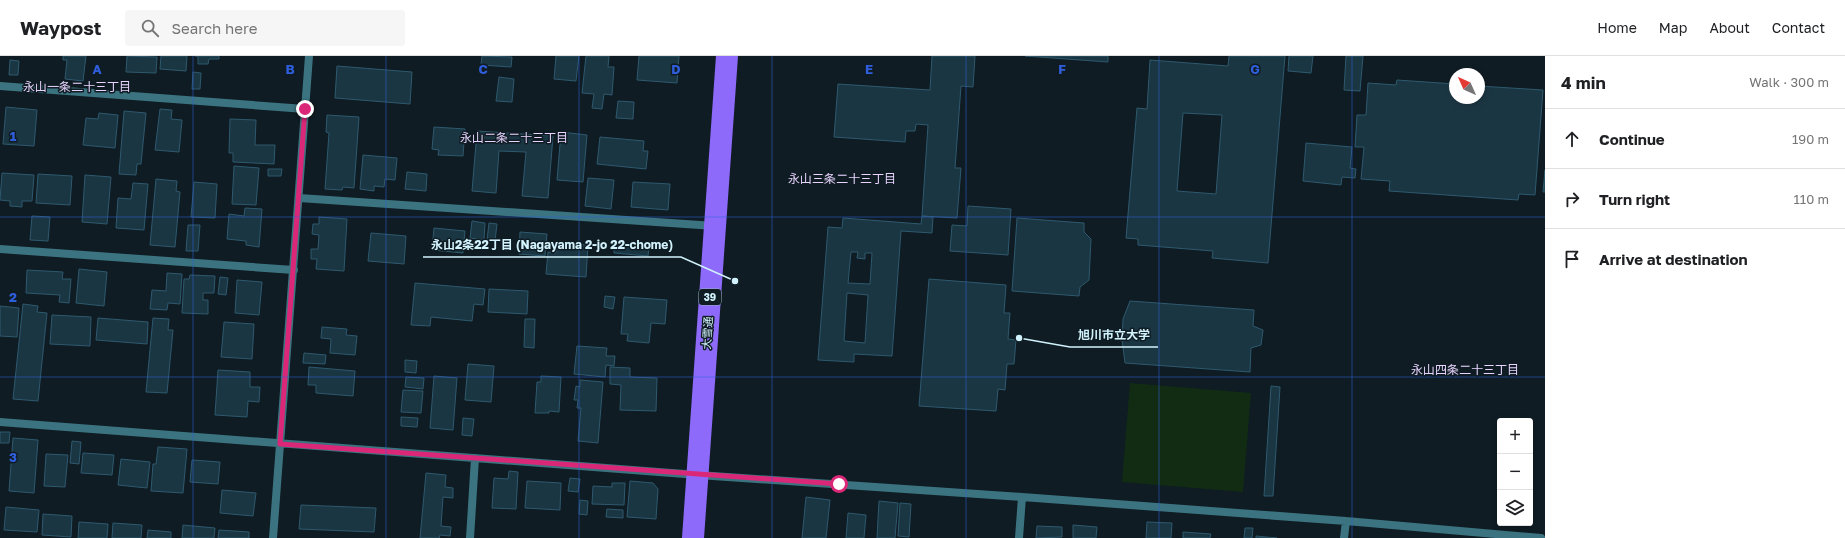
<!DOCTYPE html>
<html lang="en">
<head>
<meta charset="utf-8">
<style>
  body { margin:0; font-family:"Golos Text","Noto Sans JP",sans-serif; background:#f6f6f6; color:#202124 }
  .controls { position:absolute; right:12px; bottom:12px; display:grid; overflow:hidden; border-radius:4px; box-shadow:0 2px 6px #0003 }
  .controls button { width:36px; height:36px; display:grid; place-items:center; padding:0; border:0; border-bottom:1px solid #e0e0e0; background:#fff; color:#202124; font:20px sans-serif }
  .compass { position:absolute; left:1449px; top:12px; width:36px; height:36px; border-radius:50%; background:#fff; box-shadow:0 2px 6px #0003; rotate:315deg }
  .stop { position:absolute; width:12px; height:12px; margin:-9px; border:3px solid #db2777; border-radius:50%; background:#fff }
  .stop.end { background:#db2777; border-color:#fff; box-shadow:0 1px 4px #0008 }
  .list { margin:0; padding:0; list-style:none }
  h2 { display:flex; justify-content:space-between; align-items:center; height:52px; margin:0; padding:0 16px; font-size:17px }
  h2 small { font-size:13px; font-weight:400; color:#757577 }
  .list li { display:grid; grid-template-columns:26px 1fr auto; gap:12px; align-items:center; box-sizing:border-box; height:60px; padding:0 16px; border-top:1px solid #e0e0e0 }
  .list b { display:block; font-size:15px; white-space:nowrap }
  .list em { font-size:13px; font-style:normal; color:#757577 }
  .icon { flex:none; width:22px; height:22px; fill:none; stroke:currentColor; stroke-width:2; stroke-linecap:round; stroke-linejoin:round }
  .map { position:relative; flex:none; width:1545px; height:482px; overflow:hidden }
  header { display:flex; align-items:center; gap:24px; box-sizing:border-box; height:56px; padding:0 20px; background:#fff; border-bottom:1px solid #e0e0e0 }
  header strong { font-size:19px }
  nav { display:flex; gap:22px; margin-inline-start:auto; font-size:14px }
  .search { width:280px; height:36px; background:#f6f6f6; display:flex; align-items:center; gap:10px; box-sizing:border-box; padding:0 14px; border-radius:4px; color:#757577; font-size:15px }
  main { display:flex }
  aside { flex:1; background:#fff }
  .map>svg:first-child { display:block }
</style>
</head>
<body>
<header>
<strong>Waypost</strong>
<div class="search"><svg class="icon" aria-label="search" viewBox="0 0 24 24"><circle cx="10" cy="10" r="6"/><path d="M15 15l6 6"/></svg>Search here</div>
<nav><a>Home</a><a>Map</a><a>About</a><a>Contact</a></nav>
</header>
<main>
<div class="map">
<svg width="1545" height="482" viewBox="0 0 1545 482">
  <rect width="100%" height="100%" fill="#0f1c23"/>
  <path fill="#122c14" d="M 1130,327 L 1251,337 L 1243,436 L 1122,426 Z"/>
  <path fill="#1b3643" stroke="#2e596e" fill-rule="evenodd" d="M 63,0 L 86,0 L 83,25 L 65,23 L 67,4 L 63,4 Z
    M 127,0 L 157,1 L 156,17 L 126,16 Z
    M 161,0 L 187,0 L 186,15 L 160,13 Z
    M 195,0 L 219,0 L 219,3 L 209,3 L 208,8 L 198,8 L 198,0 Z
    M 482,0 L 512,1 L 511,11 L 481,9 Z
    M 556,0 L 579,0 L 576,25 L 554,23 Z
    M 586,0 L 609,0 L 608,11 L 614,11 L 612,39 L 604,38 L 602,53 L 592,52 L 594,38 L 582,37 Z
    M 639,0 L 679,0 L 677,27 L 637,24 Z
    M 932,0 L 975,0 L 973,31 L 961,30 L 955,112 L 961,112 L 957,162 L 922,160 L 928,69 L 916,68 L 915,75 L 906,75 L 905,86 L 834,81 L 838,28 L 930,34 Z
    M 1025,0 L 1108,0 L 1108,6 Z
    M 1229,0 L 1285,0 L 1268,207 L 1212,202 L 1213,195 L 1138,189 L 1138,183 L 1126,182 L 1137,52 L 1147,53 L 1150,4 L 1228,10 ZM 1183,57 L 1222,59 L 1216,138 L 1177,135 Z
    M 1289,0 L 1313,0 L 1311,17 L 1288,15 Z
    M 1346,0 L 1363,0 L 1360,35 L 1344,34 Z
    M 10,4 L 19,5 L 18,19 L 9,19 Z
    M 337,10 L 412,16 L 410,48 L 335,42 Z
    M 193,16 L 201,17 L 200,33 L 192,33 Z
    M 499,21 L 514,23 L 512,46 L 496,45 Z
    M 1397,24 L 1455,28 L 1455,42 L 1479,42 L 1479,30 L 1543,34 L 1535,139 L 1519,138 L 1518,144 L 1389,135 L 1390,125 L 1361,123 L 1364,91 L 1355,91 L 1357,59 L 1366,59 L 1368,27 L 1396,29 Z
    M 618,45 L 634,46 L 633,63 L 616,62 Z
    M 6,51 L 37,54 L 34,90 L 3,88 Z
    M 160,53 L 172,54 L 171,63 L 182,64 L 179,96 L 155,94 Z
    M 124,55 L 146,57 L 141,108 L 137,108 L 136,119 L 119,118 Z
    M 99,57 L 118,59 L 115,92 L 83,89 L 86,62 L 98,63 Z
    M 327,59 L 359,61 L 354,132 L 343,131 L 342,134 L 325,133 L 329,77 L 326,76 Z
    M 230,63 L 256,64 L 255,89 L 275,89 L 274,108 L 233,106 L 233,97 L 229,97 Z
    M 434,71 L 465,73 L 463,100 L 438,99 L 439,94 L 432,93 Z
    M 477,75 L 553,80 L 548,142 L 522,140 L 526,96 L 499,95 L 496,137 L 472,135 Z
    M 561,76 L 587,79 L 583,126 L 557,124 Z
    M 600,81 L 644,85 L 643,95 L 648,95 L 646,113 L 597,108 Z
    M 1306,87 L 1352,91 L 1350,112 L 1356,113 L 1355,122 L 1342,121 L 1341,129 L 1303,125 Z
    M 363,99 L 397,102 L 395,124 L 385,123 L 384,131 L 374,130 L 374,135 L 360,133 Z
    M 234,110 L 259,112 L 256,149 L 232,148 Z
    M 268,113 L 282,113 L 281,120 L 268,120 Z
    M 1545,114 L 1545,136 L 1543,136 Z
    M 407,116 L 427,118 L 426,135 L 405,133 Z
    M 2,117 L 34,119 L 32,145 L 22,145 L 22,151 L 10,150 L 10,145 L 0,144 Z
    M 38,118 L 72,120 L 70,149 L 36,147 Z
    M 85,119 L 111,121 L 107,168 L 82,166 Z
    M 588,122 L 614,124 L 611,153 L 585,150 Z
    M 156,123 L 177,125 L 176,135 L 180,136 L 175,191 L 150,189 Z
    M 194,126 L 217,128 L 215,162 L 191,161 Z
    M 633,126 L 670,128 L 668,154 L 631,151 Z
    M 133,127 L 148,128 L 144,174 L 116,172 L 118,142 L 131,143 Z
    M 968,150 L 1011,153 L 1008,199 L 950,195 L 952,169 L 967,170 Z
    M 245,152 L 262,153 L 259,191 L 246,189 L 246,185 L 227,183 L 229,158 L 244,160 Z
    M 32,160 L 50,161 L 48,185 L 30,184 Z
    M 922,160 L 933,161 L 932,177 L 901,175 L 892,300 L 854,298 L 854,306 L 818,304 L 828,171 L 842,172 L 843,162 L 921,168 ZM 851,196 L 858,196 L 857,202 L 865,203 L 865,197 L 872,197 L 870,228 L 848,227 ZM 847,237 L 868,239 L 865,287 L 844,285 Z
    M 319,161 L 347,163 L 344,215 L 316,213 L 317,203 L 311,203 L 311,193 L 318,193 L 319,179 L 312,178 L 313,168 L 319,168 Z
    M 1017,162 L 1084,167 L 1084,176 L 1091,183 L 1089,224 L 1080,231 L 1079,240 L 1012,235 Z
    M 472,165 L 485,167 L 484,184 L 470,182 Z
    M 489,167 L 497,168 L 495,185 L 487,184 Z
    M 188,169 L 200,169 L 198,195 L 186,195 Z
    M 434,172 L 465,175 L 463,197 L 432,194 Z
    M 520,176 L 547,178 L 545,200 L 519,198 Z
    M 371,177 L 406,180 L 404,208 L 368,205 Z
    M 556,187 L 588,189 L 586,221 L 546,218 L 548,196 L 556,197 Z
    M 614,188 L 649,191 L 648,200 L 614,197 Z
    M 79,213 L 107,216 L 104,250 L 76,247 Z
    M 27,214 L 63,216 L 62,223 L 71,223 L 69,247 L 59,246 L 60,239 L 26,237 Z
    M 167,217 L 182,218 L 180,248 L 168,247 L 167,254 L 150,253 L 152,234 L 166,235 Z
    M 190,219 L 215,220 L 214,237 L 203,237 L 203,244 L 208,244 L 208,258 L 182,257 L 184,223 L 189,223 Z
    M 220,221 L 228,222 L 226,239 L 218,238 Z
    M 929,223 L 1006,229 L 1004,257 L 1010,257 L 1008,283 L 1016,284 L 1014,308 L 1007,308 L 1005,334 L 998,333 L 996,355 L 919,350 Z
    M 237,224 L 262,226 L 259,259 L 235,257 Z
    M 415,227 L 485,233 L 483,249 L 474,248 L 472,265 L 431,261 L 430,270 L 411,269 Z
    M 489,233 L 528,235 L 527,258 L 488,256 Z
    M 605,240 L 615,241 L 613,253 L 604,251 Z
    M 624,241 L 667,244 L 665,268 L 651,267 L 649,287 L 627,285 L 628,278 L 621,278 Z
    M 1130,245 L 1254,254 L 1253,270 L 1263,274 L 1261,289 L 1251,292 L 1250,316 L 1125,307 L 1122,284 L 1123,263 Z
    M 23,248 L 38,250 L 37,256 L 47,257 L 38,345 L 13,343 Z
    M 0,250 L 19,252 L 17,281 L 0,280 Z
    M 52,259 L 91,261 L 90,290 L 50,288 Z
    M 98,262 L 148,266 L 147,288 L 96,284 Z
    M 153,262 L 169,263 L 168,274 L 173,274 L 167,337 L 146,336 Z
    M 525,263 L 535,263 L 534,292 L 524,291 Z
    M 224,266 L 254,268 L 252,303 L 221,301 Z
    M 322,271 L 347,273 L 346,279 L 357,280 L 355,299 L 330,297 L 331,283 L 321,282 Z
    M 577,290 L 607,292 L 606,300 L 615,300 L 614,310 L 606,309 L 605,321 L 574,318 Z
    M 304,297 L 326,299 L 325,308 L 303,307 Z
    M 405,304 L 417,305 L 416,317 L 405,316 Z
    M 468,308 L 494,310 L 491,346 L 465,344 Z
    M 309,311 L 355,315 L 353,340 L 316,337 L 316,329 L 308,329 Z
    M 610,311 L 630,312 L 630,321 L 657,322 L 656,355 L 620,354 L 621,329 L 610,328 Z
    M 218,314 L 250,316 L 250,331 L 260,331 L 259,346 L 248,345 L 247,361 L 215,359 Z
    M 434,320 L 457,322 L 453,374 L 430,372 Z
    M 541,320 L 561,321 L 559,356 L 549,355 L 549,357 L 535,357 L 537,326 L 541,326 Z
    M 406,321 L 424,322 L 423,333 L 405,331 Z
    M 580,324 L 603,326 L 598,387 L 578,385 L 581,352 L 577,352 L 578,344 L 574,344 L 576,330 L 580,331 Z
    M 1271,330 L 1280,331 L 1273,440 L 1264,440 Z
    M 403,334 L 423,335 L 421,357 L 401,356 Z
    M 401,361 L 418,362 L 417,371 L 401,370 Z
    M 463,362 L 474,363 L 472,380 L 462,379 Z
    M 0,376 L 10,376 L 9,387 L 0,387 Z
    M 13,382 L 38,384 L 34,437 L 9,435 Z
    M 72,385 L 81,386 L 79,408 L 70,407 Z
    M 158,391 L 187,393 L 183,437 L 151,435 L 153,408 L 156,408 Z
    M 83,397 L 114,399 L 112,419 L 81,417 Z
    M 46,398 L 68,399 L 65,431 L 44,430 Z
    M 121,403 L 150,406 L 147,432 L 118,429 Z
    M 192,404 L 220,406 L 218,428 L 190,426 Z
    M 509,415 L 518,416 L 516,453 L 492,452 L 494,422 L 508,423 Z
    M 426,417 L 446,419 L 445,431 L 453,432 L 453,442 L 443,441 L 441,470 L 451,471 L 450,480 L 440,479 L 439,482 L 420,482 Z
    M 570,422 L 580,423 L 578,436 L 568,435 Z
    M 527,425 L 561,427 L 560,454 L 525,452 Z
    M 630,425 L 653,427 L 658,433 L 656,463 L 627,461 Z
    M 612,427 L 625,427 L 624,449 L 592,448 L 593,430 L 612,431 Z
    M 222,434 L 256,437 L 253,460 L 220,457 Z
    M 806,441 L 830,444 L 826,482 L 802,482 Z
    M 580,444 L 588,445 L 587,459 L 579,458 Z
    M 879,445 L 898,447 L 895,482 L 877,482 Z
    M 900,447 L 911,448 L 909,481 L 898,480 Z
    M 301,449 L 376,452 L 374,476 L 299,473 Z
    M 6,451 L 39,454 L 37,476 L 4,474 Z
    M 607,453 L 623,454 L 623,462 L 606,461 Z
    M 848,457 L 866,459 L 864,482 L 846,482 Z
    M 43,458 L 72,460 L 71,481 L 42,479 Z
    M 79,466 L 108,468 L 107,482 L 78,482 Z
    M 1147,466 L 1172,467 L 1171,482 L 1146,482 Z
    M 113,467 L 142,469 L 141,482 L 112,482 Z
    M 183,469 L 215,472 L 214,482 L 182,482 Z
    M 1073,469 L 1097,471 L 1096,482 L 1073,482 Z
    M 1037,470 L 1062,471 L 1062,481 L 1036,482 Z
    M 1245,472 L 1253,472 L 1252,482 L 1244,482 Z
    M 148,474 L 171,476 L 171,482 L 147,482 Z
    M 219,474 L 249,476 L 249,482 L 218,482 Z
    M 1183,476 L 1211,478 L 1210,482 L 1183,482 Z
    M 1256,480 L 1277,482 L 1256,482 Z"/>
  <g fill="none" stroke-linecap="round" stroke-linejoin="round">
    <path stroke="#3b7480" stroke-width="8" d="M 0,30 L 305,53
      M 299,142 L 715,170
      M 0,193 L 294,214
      M 0,366 L 698,419 L 1022,441 L 1346,465 L 1541,482
      M 273,482 L 309,0
      M 470,482 L 475,402
      M 1019,482 L 1022,441
      M 1344,482 L 1346,465"/>
    <path stroke="#8e6afa" stroke-width="22" d="M 693,482 L 727,0"/>
  </g>
  <g fill="none" stroke-linecap="round" stroke-linejoin="round">
    <path stroke="#db2777" stroke-width="5" d="M 305,53 L 280,388 L 839,428"/>
  </g>
  <path fill="none" stroke="#2f5edc" stroke-width="1" stroke-opacity="0.55" d="M 193,0 L 193,482M 386,0 L 386,482M 579,0 L 579,482M 772,0 L 772,482M 966,0 L 966,482M 1159,0 L 1159,482M 1352,0 L 1352,482M 0,161 L 1545,161M 0,321 L 1545,321"/>
  <g text-anchor="middle" dominant-baseline="central" stroke-width="3" stroke-linejoin="round" paint-order="stroke">
    <rect fill="#0f1c23" stroke="#98b2bc" stroke-width="1" x="699" y="233" width="22" height="16" rx="3"/>
    <g font-size="10" font-weight="bold" fill="#d2f3fd">
      <text x="710" y="241">39</text>
    </g>
    <g font-size="11" fill="#d2f3fd" stroke="#0f1c23">
      <text transform="translate(707 277) rotate(-86)">大雪通</text>
    </g>
    <g font-size="12" fill="#e8d4fe" stroke="#0f1c23">
      <text x="77" y="30">永山一条二十三丁目</text>
      <text x="514" y="81">永山二条二十三丁目</text>
      <text x="842" y="122">永山三条二十三丁目</text>
      <text x="1465" y="313">永山四条二十三丁目</text>
    </g>
  </g>
  <g font-size="13" text-anchor="middle" font-weight="bold" fill="#2f5edc" stroke="#0f1c23" stroke-width="3" stroke-linejoin="round" paint-order="stroke">
    <text x="97" y="18">A</text>
    <text x="290" y="18">B</text>
    <text x="483" y="18">C</text>
    <text x="676" y="18">D</text>
    <text x="869" y="18">E</text>
    <text x="1062" y="18">F</text>
    <text x="1255" y="18">G</text>
    <text x="13" y="85">1</text>
    <text x="13" y="246">2</text>
    <text x="13" y="406">3</text>
  </g>
  <path fill="none" stroke="#d2f3fd" stroke-width="1.5" d="M735 225L681 201H423M1019 282L1070 291H1158"/>
  <g fill="#d2f3fd" stroke="#0f1c23" stroke-width="1.5">
    <circle cx="735" cy="225" r="4"/>
    <circle cx="1019" cy="282" r="4"/>
  </g>
  <g font-size="12" text-anchor="middle" font-weight="bold" fill="#d2f3fd" stroke="#0f1c23" stroke-width="3" stroke-linejoin="round" paint-order="stroke">
    <text x="552" y="193">永山2条22丁目 (Nagayama 2-jo 22-chome)</text>
    <text x="1114" y="283">旭川市立大学</text>
  </g>
</svg>
<div class="controls">
<button>+</button>
<button>−</button>
<button><svg class="icon" aria-label="layers" viewBox="0 0 24 24"><path d="M12 4l9 5-9 5-9-5zM3 14l9 5 9-5"/></svg></button>
</div>
<svg class="compass" viewBox="-18 -18 36 36"><path d="M0-13l5 13h-10z" fill="#e53935"/><path d="M0 13l5-13h-10z" fill="#757577"/></svg>
<div class="stop" style="left:839px;top:428px"></div>
<div class="stop end" style="left:305px;top:53px"></div>
</div>
<aside>
<h2>4 min<small>Walk · 300 m</small></h2>
<ul class="list">
<li><svg class="icon" aria-label="ahead" viewBox="0 0 24 24"><path d="M12 20V5M6 11l6-6 6 6"/></svg><div><b>Continue</b></div><em>190 m</em></li>
<li><svg class="icon" aria-label="right" viewBox="0 0 24 24"><path d="M7 20v-9h11M14 6l5 5-5 5"/></svg><div><b>Turn right</b></div><em>110 m</em></li>
<li><svg class="icon" aria-label="arrive" viewBox="0 0 24 24"><path d="M6 21V4h12l-3 4 3 4H6"/></svg><div><b>Arrive at destination</b></div></li>
</ul>
</aside>
</main>
</body>
</html>
